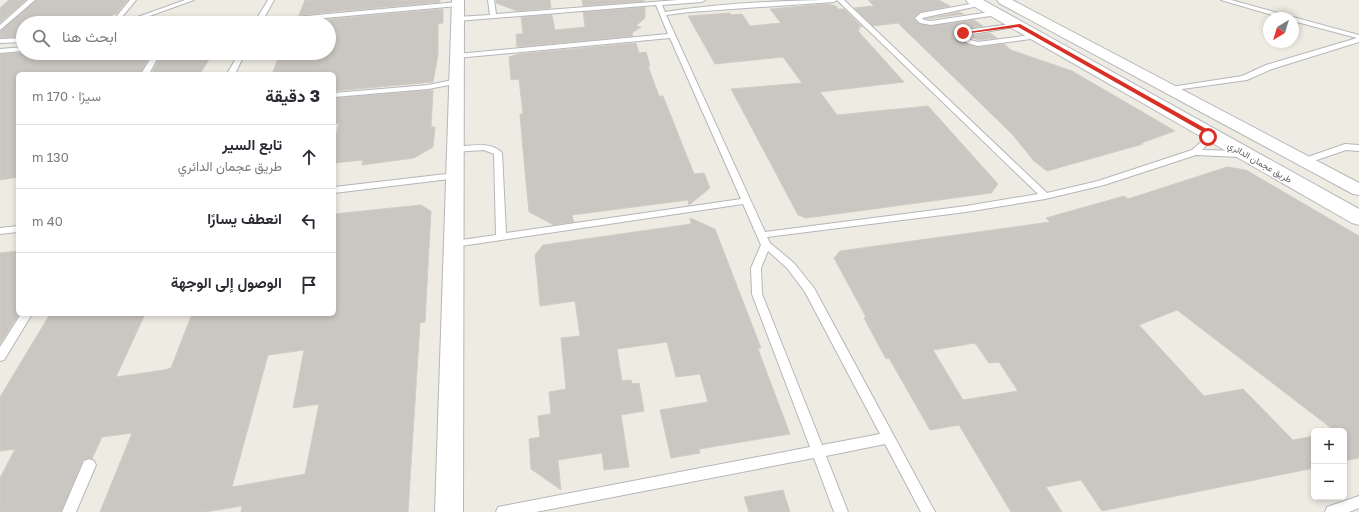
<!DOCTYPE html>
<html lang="ar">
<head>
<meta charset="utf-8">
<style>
  body { margin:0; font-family:"Golos Text",Vazirmatn,sans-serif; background:#f2f2f3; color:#2b2b33; direction:rtl }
  .controls { position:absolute; right:12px; bottom:12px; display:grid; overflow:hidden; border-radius:6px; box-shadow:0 2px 6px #0003 }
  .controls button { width:36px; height:36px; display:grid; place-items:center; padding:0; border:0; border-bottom:1px solid #e1e1e2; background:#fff; color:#2b2b33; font:20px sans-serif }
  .compass { position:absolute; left:1263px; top:12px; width:36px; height:36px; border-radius:50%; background:#fff; box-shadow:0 2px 6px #0003; rotate:218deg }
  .stop { position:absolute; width:12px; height:12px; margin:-9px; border:3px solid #d93025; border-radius:50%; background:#fff }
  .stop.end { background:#d93025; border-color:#fff; box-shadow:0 1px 4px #0008 }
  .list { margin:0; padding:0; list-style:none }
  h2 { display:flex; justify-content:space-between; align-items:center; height:52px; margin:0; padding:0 16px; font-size:17px }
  h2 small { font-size:13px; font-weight:400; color:#7c7c81 }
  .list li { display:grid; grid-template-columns:26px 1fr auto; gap:12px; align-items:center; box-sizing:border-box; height:64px; padding:0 16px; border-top:1px solid #e1e1e2 }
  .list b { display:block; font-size:15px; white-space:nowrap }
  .list p { margin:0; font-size:13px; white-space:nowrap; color:#7c7c81 }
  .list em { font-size:13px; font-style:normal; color:#7c7c81 }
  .icon { flex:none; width:22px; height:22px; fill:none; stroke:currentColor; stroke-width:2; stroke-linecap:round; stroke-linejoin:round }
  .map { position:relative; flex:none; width:1359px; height:512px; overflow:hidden; direction:ltr }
  .search { position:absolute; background:#fff; box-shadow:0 2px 6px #0003; left:16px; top:16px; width:320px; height:44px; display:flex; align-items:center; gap:10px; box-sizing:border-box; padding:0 14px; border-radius:22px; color:#7c7c81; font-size:15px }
  .panel { position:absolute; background:#fff; box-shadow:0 2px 6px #0003; left:16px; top:72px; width:320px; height:244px; border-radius:6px; direction:rtl }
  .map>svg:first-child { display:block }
</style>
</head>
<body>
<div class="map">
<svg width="1359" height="512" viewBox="0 0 1359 512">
  <rect width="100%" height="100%" fill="#eeebe3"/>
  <path fill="#cac6c1" stroke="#d2cdc2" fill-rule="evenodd" d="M 9,0 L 26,0 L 0,23 L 0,8 Z
    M 36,0 L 128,0 L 117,13 L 110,16 L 79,19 L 75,23 L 23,23 L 23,37 L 0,38 L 0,31 Z
    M 305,0 L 440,0 L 440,2 L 299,15 Z
    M 496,0 L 550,0 L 551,8 L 517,11 L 496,3 Z
    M 582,0 L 644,0 L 644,1 L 583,6 Z
    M 868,0 L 939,0 L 950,6 L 921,12 L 914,17 L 914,19 L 920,24 L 931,26 L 974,20 L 983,26 L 966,29 L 958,35 L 967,44 L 978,47 L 1004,44 L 1011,50 L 1072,71 L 1175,131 L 1141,143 L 1143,144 L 1047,171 L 1034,161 L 1013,135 L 898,23 L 873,26 L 854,8 L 874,6 Z
    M 827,4 L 836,6 L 838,9 L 844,9 L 862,27 L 858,27 L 860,30 L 857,30 L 904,82 L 820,92 L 837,115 L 928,106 L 998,184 L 991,193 L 806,218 L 798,215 L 731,89 L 802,83 L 783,57 L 715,64 L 688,16 L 730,13 L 731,15 L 742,14 L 750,26 L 781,23 L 770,9 Z
    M 645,7 L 645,18 L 636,26 L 641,27 L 632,33 L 633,36 L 517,47 L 516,34 L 523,34 L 521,17 L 552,15 L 555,30 L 585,27 L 583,12 Z
    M 443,9 L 443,23 L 438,24 L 438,55 L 433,82 L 334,91 L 334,74 L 272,74 L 280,53 L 329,53 L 329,23 L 297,22 Z
    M 959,12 L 964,14 L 926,19 Z
    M 990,33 L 997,38 L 978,40 L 969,36 Z
    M 636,43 L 639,53 L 646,52 L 650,66 L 648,66 L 659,96 L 663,96 L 694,174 L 704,173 L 710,188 L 689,205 L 688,200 L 572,215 L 574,222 L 554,225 L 529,212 L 523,150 L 520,114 L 523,114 L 519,79 L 511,80 L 509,57 L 518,54 Z
    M 17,53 L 151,53 L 140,74 L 18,74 L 18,177 L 0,180 L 0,54 Z
    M 183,53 L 213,53 L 200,74 L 151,74 L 161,55 Z
    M 433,90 L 431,127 L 435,127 L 433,147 L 414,158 L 362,165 L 363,160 L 334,163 L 334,144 L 339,123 L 334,124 L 334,98 Z
    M 1227,167 L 1246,170 L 1359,236 L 1359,458 L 1344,461 L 1344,431 L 1335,431 L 1177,310 L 1139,325 L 1204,396 L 1243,389 L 1293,440 L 1314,436 L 1314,468 L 1102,511 L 1081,480 L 1046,487 L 1062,512 L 1011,512 L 959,425 L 930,430 L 889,358 L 886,359 L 864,318 L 866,317 L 834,258 L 840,251 L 1050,222 L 1046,218 L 1124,196 L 1128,199 ZM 975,343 L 989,363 L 999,362 L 1018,391 L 963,400 L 933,350 Z
    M 421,205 L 431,211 L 425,322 L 420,323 L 408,512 L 241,512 L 242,506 L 205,512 L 100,512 L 132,433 L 102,437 L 92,459 L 88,458 L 83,460 L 61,512 L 0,512 L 0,478 L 15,449 L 0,451 L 0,397 L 50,314 L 145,314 L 116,377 L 164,370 L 171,368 L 192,314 L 334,314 L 334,214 ZM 304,350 L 293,408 L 319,404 L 305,474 L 232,487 L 268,355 Z
    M 690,218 L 715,229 L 761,348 L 758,349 L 790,434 L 699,449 L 700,453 L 671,458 L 660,410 L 708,402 L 700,374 L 676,377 L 667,342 L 617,349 L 622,381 L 631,380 L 632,384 L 639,383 L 644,411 L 621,415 L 629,467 L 604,470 L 602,453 L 558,460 L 561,490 L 531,469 L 529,439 L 540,437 L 538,416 L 551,414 L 549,392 L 566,389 L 561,338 L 580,336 L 575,301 L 540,306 L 535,255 L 543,245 L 691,224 Z
    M 18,251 L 18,316 L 0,344 L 0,253 Z
    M 783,490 L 790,512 L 749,512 L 744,497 Z"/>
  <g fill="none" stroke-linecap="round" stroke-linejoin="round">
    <g stroke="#b4b6ba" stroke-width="2">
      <path id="lane" d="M 28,0 L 35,0 L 0,30 L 0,25 Z
        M 130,0 L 136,0 L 117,23 L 111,23 Z
        M 185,0 L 194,0 L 130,23 L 121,23 Z
        M 268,0 L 274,0 L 263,20 L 458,2 L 461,4 L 458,6 L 269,23 L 245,23 L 256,20 Z
        M 488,0 L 494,0 L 496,14 L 678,0 L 705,0 L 702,2 L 662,5 L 665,12 C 723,3 784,0 844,0 L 1047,193 L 1098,181 L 1192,150 L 1202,141 L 1204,132 L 1208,130 L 1212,132 L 1210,142 L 1202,150 L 1240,151 L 1244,154 L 1240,157 L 1196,155 L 1104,185 L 1045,199 L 966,212 L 767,237 L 770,243 L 794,263 L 814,288 L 935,512 L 921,512 L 885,444 L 826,456 L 848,512 L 834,512 L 814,458 L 536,512 L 496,512 L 498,507 L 503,506 L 810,447 L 752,294 L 751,268 L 761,245 L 743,204 L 454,247 L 451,246 L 449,244 L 451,242 L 454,241 L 496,235 L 494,154 L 484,150 L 453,152 L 453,148 L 456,147 C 470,146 491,141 502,153 L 506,233 L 741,199 L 670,38 L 457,58 L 454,56 L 457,54 L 668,34 L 656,5 L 457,21 L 454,19 L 457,17 L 490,15 ZM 837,0 L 838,1 L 1038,194 L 966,206 L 765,232 L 666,15 L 690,12 L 834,2 ZM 768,251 L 787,268 L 805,292 L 880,434 L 822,445 L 762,294 L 761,268 Z
        M 1221,0 L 1231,0 L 1359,35 L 1359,42 L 1272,69 L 1247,80 L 1168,91 L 1167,89 L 1171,87 L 1242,76 L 1266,65 L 1357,38 L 1293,21 L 1293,18 L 1282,18 Z
        M 981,2 L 983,3 L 983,5 L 922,18 L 924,20 L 931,21 L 997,11 L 1000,13 L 997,15 L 931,25 L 920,23 L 915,18 L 921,13 Z
        M 1019,23 L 1021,24 L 1021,26 L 966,35 L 971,40 L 978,42 L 1038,34 L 1041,36 L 1038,38 L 978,46 L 967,43 L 959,35 L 966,30 Z
        M 23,38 L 23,42 L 0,43 L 0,39 Z
        M 23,47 L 23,51 L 0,53 L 0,49 Z
        M 154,53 L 160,53 L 149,74 L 141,74 Z
        M 239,53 L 245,53 L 235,74 L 227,74 Z
        M 457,79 L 460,79 L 460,83 L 428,89 L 334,97 L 334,93 L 428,85 Z
        M 1345,144 L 1359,145 L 1359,151 L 1346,150 L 1305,164 L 1301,161 L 1302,159 Z
        M 455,173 L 458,174 L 459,176 L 458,178 L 334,193 L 334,187 Z
        M 18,226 L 18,232 L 0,234 L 0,228 Z
        M 21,314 L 32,314 L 4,360 L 0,361 L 0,347 Z
        M 89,459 L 94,461 L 96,465 L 76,512 L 62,512 L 84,461 Z
        M 1359,496 L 1359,508 L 1349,512 L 1325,512 L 1327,507 Z"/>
    </g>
    <g stroke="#b4b6ba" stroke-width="2">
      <path id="street" d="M 452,0 L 464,0 L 463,512 L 435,512 Z
        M 997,0 L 1012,0 L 1359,183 L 1359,195 L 1353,194 L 999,3 Z"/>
    </g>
    <g stroke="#b5b8bd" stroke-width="2">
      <path id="secondary" d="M 966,0 L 983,0 L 1359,209 L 1359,225 L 1352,223 L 968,3 Z"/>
    </g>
    <use href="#lane" fill="#fff" fill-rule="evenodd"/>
    <use href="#street" fill="#fff" fill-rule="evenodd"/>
    <use href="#secondary" fill="#fff" fill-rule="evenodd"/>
  </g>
  <path fill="#d93025" d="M 1020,24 L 1210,131 L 1211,137 L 1207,138 L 1205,133 L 1018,27 L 963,34 L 961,33 Z"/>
  <g text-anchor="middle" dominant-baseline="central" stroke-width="3" stroke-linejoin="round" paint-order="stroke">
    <g font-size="9" fill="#5c5f64" stroke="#fff">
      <text transform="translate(1260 162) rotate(30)">طريق عجمان الدائري</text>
    </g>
  </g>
</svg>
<div class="controls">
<button>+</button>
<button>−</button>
</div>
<svg class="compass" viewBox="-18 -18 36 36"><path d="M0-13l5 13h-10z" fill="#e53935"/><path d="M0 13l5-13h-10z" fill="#7c7c81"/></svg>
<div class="stop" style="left:1208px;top:137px"></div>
<div class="stop end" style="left:963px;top:33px"></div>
<div class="search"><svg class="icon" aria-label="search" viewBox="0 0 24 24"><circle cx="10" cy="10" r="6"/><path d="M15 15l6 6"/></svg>ابحث هنا</div>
<section class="panel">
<h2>3 دقيقة<small>سيرًا · 170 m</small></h2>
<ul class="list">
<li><svg class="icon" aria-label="ahead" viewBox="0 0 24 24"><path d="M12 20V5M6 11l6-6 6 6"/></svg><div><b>تابع السير</b><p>طريق عجمان الدائري</p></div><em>130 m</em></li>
<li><svg class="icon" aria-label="left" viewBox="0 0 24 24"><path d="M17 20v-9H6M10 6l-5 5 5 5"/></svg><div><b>انعطف يسارًا</b></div><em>40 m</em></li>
<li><svg class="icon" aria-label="arrive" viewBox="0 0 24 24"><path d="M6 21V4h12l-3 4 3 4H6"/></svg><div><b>الوصول إلى الوجهة</b></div></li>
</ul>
</section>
</div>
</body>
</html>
